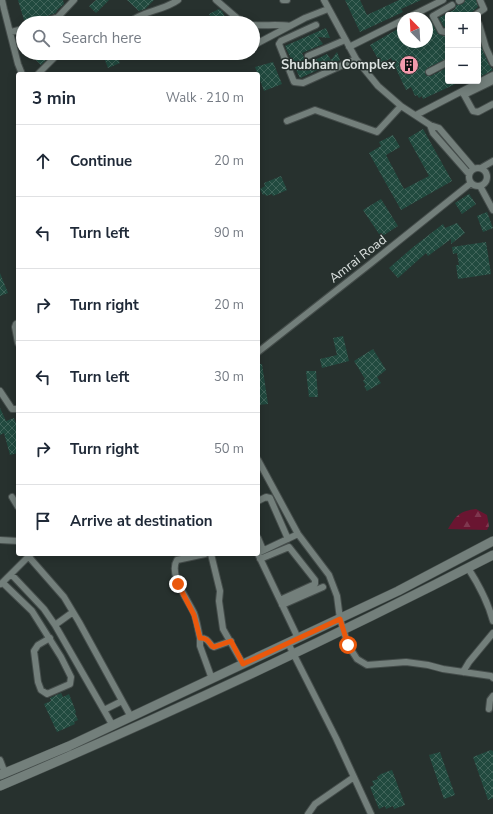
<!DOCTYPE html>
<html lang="en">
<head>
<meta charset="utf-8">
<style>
  body { margin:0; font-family:"Nunito Sans",sans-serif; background:#f2f2f3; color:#1f2937 }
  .controls { position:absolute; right:12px; top:12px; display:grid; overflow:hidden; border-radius:4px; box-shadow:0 2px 10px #0003 }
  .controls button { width:36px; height:36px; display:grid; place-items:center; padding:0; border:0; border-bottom:1px solid #e0e1e3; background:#fff; color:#1f2937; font:20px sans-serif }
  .compass { position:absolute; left:397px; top:12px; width:36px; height:36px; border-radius:50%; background:#fff; box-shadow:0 2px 10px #0003; rotate:336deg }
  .stop { position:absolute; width:12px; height:12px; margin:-9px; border:3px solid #ea580c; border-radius:50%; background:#fff }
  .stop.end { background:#ea580c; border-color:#fff; box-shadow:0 1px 4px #0008 }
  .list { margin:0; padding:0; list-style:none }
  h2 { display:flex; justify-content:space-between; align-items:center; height:52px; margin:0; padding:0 16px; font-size:17px }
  h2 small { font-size:13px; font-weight:400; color:#747a83 }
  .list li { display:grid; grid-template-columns:26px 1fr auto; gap:12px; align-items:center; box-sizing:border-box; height:72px; padding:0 16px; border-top:1px solid #e0e1e3 }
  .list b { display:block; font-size:15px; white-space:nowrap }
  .list em { font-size:13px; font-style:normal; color:#747a83 }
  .icon { flex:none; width:22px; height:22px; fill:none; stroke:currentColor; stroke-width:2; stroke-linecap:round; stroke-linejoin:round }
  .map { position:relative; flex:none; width:493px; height:814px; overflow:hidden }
  .search { position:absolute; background:#fff; box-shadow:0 2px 10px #0003; left:16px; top:16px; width:244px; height:44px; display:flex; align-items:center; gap:10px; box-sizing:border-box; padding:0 14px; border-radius:22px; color:#747a83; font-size:15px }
  .panel { position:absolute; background:#fff; box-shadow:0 2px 10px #0003; left:16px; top:72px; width:244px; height:484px; border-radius:4px }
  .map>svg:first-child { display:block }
</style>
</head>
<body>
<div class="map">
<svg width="493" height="814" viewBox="0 0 493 814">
  <defs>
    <pattern id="forest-firs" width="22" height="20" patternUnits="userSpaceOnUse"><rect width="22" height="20" fill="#6a1531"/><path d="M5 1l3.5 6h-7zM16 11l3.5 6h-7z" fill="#7f374f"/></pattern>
    <pattern id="building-cross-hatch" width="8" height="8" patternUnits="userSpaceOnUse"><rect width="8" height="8" fill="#214a3f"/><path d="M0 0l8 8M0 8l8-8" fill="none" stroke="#41645a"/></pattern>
  </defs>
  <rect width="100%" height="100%" fill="#27312e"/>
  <path fill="url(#forest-firs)" d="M 476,509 L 487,515 L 489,526 L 487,530 L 448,529 C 456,515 460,511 476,509 Z"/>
  <path fill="url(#building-cross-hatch)" d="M 18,0 L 63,0 L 64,4 L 57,10 L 56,13 L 27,23 L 26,20 L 24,20 Z
    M 96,0 L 109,0 L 96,13 L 89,6 Z
    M 127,0 L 154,0 L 145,9 L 139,11 Z
    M 345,0 L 360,0 L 367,15 L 399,0 L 421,0 L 401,9 L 403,12 L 360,32 Z
    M 465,0 L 476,0 L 478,7 L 472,12 L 471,15 L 448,15 L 448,26 L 444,27 L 439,18 L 455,9 L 456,5 L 459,5 L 463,4 Z
    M 219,9 L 222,11 L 228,23 L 214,23 L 209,14 Z
    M 430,19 L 438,34 L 444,36 L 448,35 L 448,58 L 427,68 L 425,74 L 427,76 L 431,76 L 448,67 L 448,81 L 462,81 L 423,99 L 422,96 L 419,98 L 417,95 L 415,96 L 411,87 L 406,90 L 391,58 L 381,64 L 370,45 L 403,26 L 403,42 L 427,42 L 427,21 Z
    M 326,28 L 330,38 L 318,37 L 323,44 L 302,53 L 307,64 L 327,54 L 331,60 L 337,52 L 340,60 L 300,78 L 285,46 Z
    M 478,38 L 489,65 L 493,70 L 478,78 Z
    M 29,53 L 53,53 L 41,65 Z
    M 102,53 L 115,53 L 120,63 L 108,68 Z
    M 273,62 L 282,84 L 264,91 L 255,67 Z
    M 423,129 L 452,181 L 401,210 L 369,153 L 381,146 L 379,142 L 393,135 L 400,147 L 386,155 L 404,189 L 429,176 L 408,138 Z
    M 281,176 L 287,190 L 273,196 L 272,194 L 266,196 L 265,194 L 263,195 L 260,189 L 265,186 L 264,183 Z
    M 469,194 L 476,204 L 462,214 L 455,203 Z
    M 381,199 L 398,226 L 381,237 L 363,210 Z
    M 487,212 L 493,228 L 483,232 L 477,216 Z
    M 457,223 L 465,233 L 451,244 L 451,239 L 428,256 L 426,253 L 398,278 L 389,268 L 412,248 L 443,224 L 445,228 Z
    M 486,242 L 491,274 L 458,279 L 456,265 L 459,265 L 457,253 L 453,254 L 452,247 Z
    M 0,273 L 8,293 L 0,296 Z
    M 343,336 L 349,361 L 322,368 L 320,359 L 337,355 L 333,338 Z
    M 373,349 L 386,370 L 377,377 L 381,383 L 367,391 L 364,386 L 366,385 L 363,381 L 365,379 L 354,361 Z
    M 258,364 L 262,364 L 268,404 L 258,405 Z
    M 306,371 L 316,371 L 318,397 L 309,397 Z
    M 0,408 L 6,421 L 14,418 L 18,428 L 18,453 L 10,455 L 4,433 L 0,435 Z
    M 61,693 L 63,697 L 69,694 L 76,712 L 75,713 L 78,720 L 74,722 L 75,724 L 57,732 L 44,704 L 51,701 L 50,698 Z
    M 491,750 L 493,751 L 493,798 L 488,800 L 473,757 Z
    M 440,752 L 455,795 L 444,799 L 429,755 Z
    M 392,770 L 405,805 L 394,809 L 393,806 L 386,809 L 385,806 L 379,809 L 370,787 L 374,785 L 372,781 L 378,779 L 377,777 L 381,774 Z"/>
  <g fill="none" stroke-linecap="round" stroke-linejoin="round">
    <g stroke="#454d4b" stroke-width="8">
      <path id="street" d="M 216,0 L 237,18 L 246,23
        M 283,0 L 287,0
        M 324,0 L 356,59 L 378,86 L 401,106 L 430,125 L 439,128 L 474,169
        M 0,1 L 2,0 L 4,9 L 18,64 L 22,74
        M 459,1 L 461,0
        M 475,15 L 484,9 L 480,0
        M 407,18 L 443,0
        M 40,23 L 58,17 L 74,0
        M 128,23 C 144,10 163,11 178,0
        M 479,24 L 486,48 L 493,63
        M 253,25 C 266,26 277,24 290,26
        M 316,25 L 281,41 L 279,44 L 294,82 L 303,83 L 356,59
        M 448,30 L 445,32 L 441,31 L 433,16 L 452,5
        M 11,32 L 23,29
        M 256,44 L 305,18 L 328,9
        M 349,47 L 403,20
        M 308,56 L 345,40
        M 429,72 L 448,62
        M 38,74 L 59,53
        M 462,91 L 473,111 L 478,112 L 493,104
        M 464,95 L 493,81
        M 416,115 L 493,75
        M 287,121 L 315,110 L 377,132 L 401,106
        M 430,125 L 433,133 L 469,174
        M469 177a9 9 0 1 1 18 0a9 9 0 1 1-18 0Z
        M 481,168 L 493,161
        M 480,186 L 493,210
        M 18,323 L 16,324 L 15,327 L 18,343
        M 258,352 L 370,264 L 471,183
        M 0,391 L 12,409 L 18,409
        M 258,460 L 298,534 L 329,575 L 337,596 L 340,619 L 348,645 L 357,659 L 367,665 L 406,662 L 428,665 L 443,669 L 491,676 L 493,678
        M 12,497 L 18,507
        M 258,501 L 266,497 L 270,498 L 288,539
        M 258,538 L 263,550
        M 0,540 L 18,541
        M 258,553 L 298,534
        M 205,554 L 177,560 C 168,574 188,600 194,613 C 197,621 198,630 200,638 C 207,638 208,641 212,646 L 214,647 L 231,641
        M 211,554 L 220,591 L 219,601 L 223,629 L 243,664
        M 258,554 L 298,638
        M 29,557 L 64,597 L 79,622 L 131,717
        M 260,559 L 289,547 L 315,580 L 315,584 L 313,585 L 280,600
        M 468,568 C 479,585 488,602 493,621
        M 11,574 L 44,609 L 55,625 L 113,726
        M 3,583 L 32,611 L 61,657 L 71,677 L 70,684 L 47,694 L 41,690 L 38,682 L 34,651 L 38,645 L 50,638
        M 1,584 L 31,554
        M 282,605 L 323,587
        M 55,625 L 73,612
        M 200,638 L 200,646 L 212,679
        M 288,643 L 336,738 L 371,814
        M 463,672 L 469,662 L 493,633
        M 489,709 L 490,700 L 493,696
        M 104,710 L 122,701
        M 0,760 L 5,773
        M 308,814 L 315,804 L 354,777"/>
    </g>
    <g stroke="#454d4b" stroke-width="10">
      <path id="secondary" d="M 0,775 L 69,746 L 398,591 L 493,541
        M 0,786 C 167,715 332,638 493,555"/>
    </g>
    <use href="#street" stroke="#737f7b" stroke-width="6"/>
    <use href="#secondary" stroke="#737f7b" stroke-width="9"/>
  </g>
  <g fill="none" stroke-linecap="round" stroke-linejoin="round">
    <path stroke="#ea580c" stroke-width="5" d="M 178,584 L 194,615 L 200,638 C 207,638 208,641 212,646 L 214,647 L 231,641 L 243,664 L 340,619 L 348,645"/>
  </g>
  <defs>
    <g id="building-disc" transform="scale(1)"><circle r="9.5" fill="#f39aac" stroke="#27312e"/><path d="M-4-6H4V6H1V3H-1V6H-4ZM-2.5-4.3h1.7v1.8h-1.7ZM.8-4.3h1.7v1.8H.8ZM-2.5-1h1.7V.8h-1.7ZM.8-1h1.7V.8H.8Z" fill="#111"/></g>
  </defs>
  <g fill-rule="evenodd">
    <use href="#building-disc" x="409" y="65"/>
  </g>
  <g text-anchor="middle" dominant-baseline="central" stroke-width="3" stroke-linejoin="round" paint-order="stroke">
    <g font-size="13" font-weight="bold" fill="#dce2e0" stroke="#27312e" text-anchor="end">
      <text x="395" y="65">Shubham Complex</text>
    </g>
    <g font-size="13" fill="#dce2e0" stroke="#27312e">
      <text transform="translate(358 259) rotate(-38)">Amrai Road</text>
    </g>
  </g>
</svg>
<div class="controls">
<button>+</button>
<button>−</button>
</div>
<svg class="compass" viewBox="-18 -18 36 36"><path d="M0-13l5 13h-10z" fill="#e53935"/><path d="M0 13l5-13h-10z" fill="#747a83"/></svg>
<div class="stop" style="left:348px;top:645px"></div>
<div class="stop end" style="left:178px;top:584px"></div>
<div class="search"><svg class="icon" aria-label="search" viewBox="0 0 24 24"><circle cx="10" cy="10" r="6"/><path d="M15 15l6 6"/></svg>Search here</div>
<section class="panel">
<h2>3 min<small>Walk · 210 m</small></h2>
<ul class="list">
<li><svg class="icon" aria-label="ahead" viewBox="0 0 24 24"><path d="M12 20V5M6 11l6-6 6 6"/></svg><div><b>Continue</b></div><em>20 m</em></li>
<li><svg class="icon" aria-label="left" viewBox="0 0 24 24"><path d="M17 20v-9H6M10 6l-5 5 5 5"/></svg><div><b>Turn left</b></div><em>90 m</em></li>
<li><svg class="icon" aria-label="right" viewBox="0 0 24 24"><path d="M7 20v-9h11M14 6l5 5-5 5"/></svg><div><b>Turn right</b></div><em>20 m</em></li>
<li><svg class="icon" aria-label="left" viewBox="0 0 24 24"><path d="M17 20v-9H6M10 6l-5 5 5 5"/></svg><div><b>Turn left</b></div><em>30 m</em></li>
<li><svg class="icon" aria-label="right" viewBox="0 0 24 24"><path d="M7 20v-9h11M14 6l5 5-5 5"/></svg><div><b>Turn right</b></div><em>50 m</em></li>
<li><svg class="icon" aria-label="arrive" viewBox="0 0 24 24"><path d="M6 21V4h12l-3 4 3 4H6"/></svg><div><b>Arrive at destination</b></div></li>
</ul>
</section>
</div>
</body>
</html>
